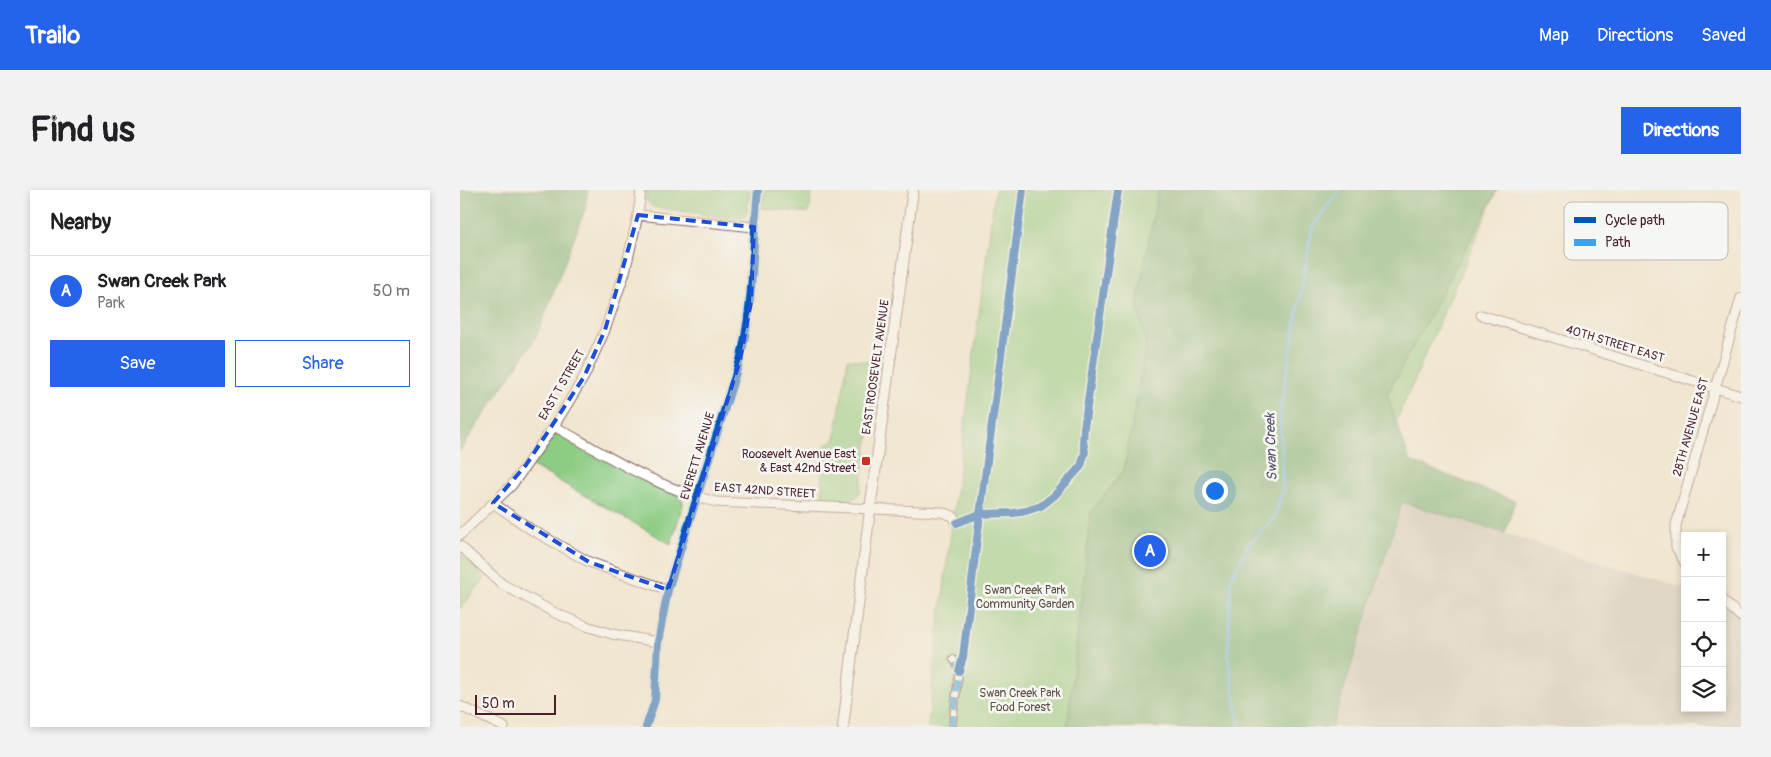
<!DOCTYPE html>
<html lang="en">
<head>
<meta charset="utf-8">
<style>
  body { margin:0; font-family:Pangolin,sans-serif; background:#f2f2f2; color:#202124 }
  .controls { position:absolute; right:15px; bottom:15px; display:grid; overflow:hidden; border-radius:0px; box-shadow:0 2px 8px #0003 }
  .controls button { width:45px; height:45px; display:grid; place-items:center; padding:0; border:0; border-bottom:1px solid #e0e0e0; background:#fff; color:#202124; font:25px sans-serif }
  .scale { position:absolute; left:15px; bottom:12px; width:81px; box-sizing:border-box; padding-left:5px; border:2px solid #4a1f2b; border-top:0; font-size:14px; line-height:18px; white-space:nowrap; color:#4a1f2b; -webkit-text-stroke:4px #f6f6f2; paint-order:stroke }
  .you { position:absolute; left:754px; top:300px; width:18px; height:18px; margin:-12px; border:4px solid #fff; border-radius:50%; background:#1a73e8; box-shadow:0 0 0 8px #1a73e833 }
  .badge { display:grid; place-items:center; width:32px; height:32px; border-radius:50%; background:#2563eb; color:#fff; font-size:16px; font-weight:700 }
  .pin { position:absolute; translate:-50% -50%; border:2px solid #fff; box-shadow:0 1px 5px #0006 }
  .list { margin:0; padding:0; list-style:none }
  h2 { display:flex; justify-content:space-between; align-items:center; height:65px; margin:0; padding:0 20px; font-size:21px }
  h2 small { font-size:16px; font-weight:400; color:#757577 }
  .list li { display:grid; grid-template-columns:32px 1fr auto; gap:15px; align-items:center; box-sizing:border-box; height:70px; padding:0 20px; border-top:1px solid #e0e0e0 }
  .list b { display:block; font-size:19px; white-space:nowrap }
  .list p { margin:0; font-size:16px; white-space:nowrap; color:#757577 }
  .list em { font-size:16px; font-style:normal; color:#757577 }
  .actions { display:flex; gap:10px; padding:15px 20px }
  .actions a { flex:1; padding:11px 0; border:1px solid #2563eb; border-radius:0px; text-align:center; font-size:18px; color:#2563eb }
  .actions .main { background:#2563eb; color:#fff }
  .icon { flex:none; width:28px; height:28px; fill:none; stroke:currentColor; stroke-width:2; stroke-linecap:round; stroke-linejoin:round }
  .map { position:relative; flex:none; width:1281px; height:537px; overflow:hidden; border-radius:0px }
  header { display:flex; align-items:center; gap:30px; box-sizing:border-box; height:70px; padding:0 25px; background:#2563eb; color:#fff }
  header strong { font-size:24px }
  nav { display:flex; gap:28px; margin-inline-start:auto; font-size:18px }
  .intro { display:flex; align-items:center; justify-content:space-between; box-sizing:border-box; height:120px; padding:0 30px }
  h1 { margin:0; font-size:35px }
  .button { padding:12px 22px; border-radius:0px; background:#2563eb; color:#fff; font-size:18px; font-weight:700 }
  main { display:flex; gap:30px; padding:0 30px }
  aside { flex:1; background:#fff; border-radius:0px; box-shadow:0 2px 8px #0003 }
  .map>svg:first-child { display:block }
</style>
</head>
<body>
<header>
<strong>Trailo</strong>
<nav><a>Map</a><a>Directions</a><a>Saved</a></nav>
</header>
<div class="intro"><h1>Find us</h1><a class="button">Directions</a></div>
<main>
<aside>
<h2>Nearby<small></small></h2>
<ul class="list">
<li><span class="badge">A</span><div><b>Swan Creek Park</b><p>Park</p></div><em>50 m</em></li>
</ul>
<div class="actions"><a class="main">Save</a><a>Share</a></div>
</aside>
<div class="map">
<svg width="1281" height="537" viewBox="0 0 1281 537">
  <rect width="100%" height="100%" fill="#f6f6f2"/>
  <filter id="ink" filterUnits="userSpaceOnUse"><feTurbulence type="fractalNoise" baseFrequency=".02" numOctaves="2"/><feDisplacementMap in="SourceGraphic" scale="10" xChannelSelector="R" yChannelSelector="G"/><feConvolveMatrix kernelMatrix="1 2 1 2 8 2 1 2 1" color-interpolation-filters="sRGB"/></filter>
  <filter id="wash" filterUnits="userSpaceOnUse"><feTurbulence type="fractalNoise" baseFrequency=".0096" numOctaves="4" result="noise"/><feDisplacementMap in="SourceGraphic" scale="20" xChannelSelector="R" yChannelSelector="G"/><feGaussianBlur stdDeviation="1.12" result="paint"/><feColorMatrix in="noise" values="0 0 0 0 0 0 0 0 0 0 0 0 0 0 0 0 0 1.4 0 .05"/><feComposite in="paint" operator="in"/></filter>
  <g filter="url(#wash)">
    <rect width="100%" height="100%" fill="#f1e6cf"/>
    <path fill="#c9c3b8" d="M 942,312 L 1225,398 L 1225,518 L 1262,518 L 1262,409 L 1281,415 L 1281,537 L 872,537 Z"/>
    <path fill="#8dcc83" stroke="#6c7657" d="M 186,0 L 290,0 L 287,20 L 285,26 L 274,29 L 193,17 L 186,10 Z
      M 304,0 L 352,0 L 349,23 L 302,18 Z
      M 535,0 L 1037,0 L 922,264 L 837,537 L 468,537 L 476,459 Z
      M 388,169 L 420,173 L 400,302 C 392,316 376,311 362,310 L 362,258 L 375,249 Z
      M 93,244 L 102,245 L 221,306 L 223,314 L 211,354 L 71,275 Z
      M 0,363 L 25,388 L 0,419 Z"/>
    <path fill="#72b071" stroke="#5e684e" d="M 0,0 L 128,0 L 125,19 L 77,146 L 0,261 Z
      M 698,0 L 1037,0 L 927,205 L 950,271 L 1055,311 L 1045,343 L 942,312 L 872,537 L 607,537 L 631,322 L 664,280 L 686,154 L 677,114 Z"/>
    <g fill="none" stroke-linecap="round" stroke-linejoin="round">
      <path stroke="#75b7ea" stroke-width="3" d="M 780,537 L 768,465 L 771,388 L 790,353 L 815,327 L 823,298 L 820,223 L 852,38 L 879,0"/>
    </g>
  </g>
  <g filter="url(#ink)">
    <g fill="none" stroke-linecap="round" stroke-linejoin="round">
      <g stroke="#846564" stroke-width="9">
        <path id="pedestrian" d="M 492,537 L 499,481 L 498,476 L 493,469"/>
      </g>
      <g stroke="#846564" stroke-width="11">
        <path id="minor" d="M 178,25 L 294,37
          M 1021,125 L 1281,206
          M 94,236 C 146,265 198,299 256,312 L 481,322 L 493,326 L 497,333
          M 33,313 L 72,340 L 129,372 L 208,400
          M 0,345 L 52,295 L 94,236 L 124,187 L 145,140 L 165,82 L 178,25 L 181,0
          M 0,356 L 42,394 L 93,422 L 126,436 L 152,444 L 198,452
          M 1225,373 L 1216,357 L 1216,335 L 1281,108
          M 1262,410 L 1281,427
          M 0,516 L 44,537
          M 186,537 L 195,510 L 198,452 L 208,400 L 280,170 C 294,114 292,57 298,0"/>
      </g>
      <g stroke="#846564" stroke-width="12">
        <path id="tertiary" d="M 383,537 L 410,320 L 453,0"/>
      </g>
      <use href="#pedestrian" stroke="#fff" stroke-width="6"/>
      <use href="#minor" stroke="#fff" stroke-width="9"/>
      <use href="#tertiary" stroke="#fff" stroke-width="10"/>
      <path stroke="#40a2eb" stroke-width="6" stroke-dasharray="12 6" stroke-linecap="butt" d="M 492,537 L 499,481 L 498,476 L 493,469"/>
      <g stroke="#f6f6f2" stroke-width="11">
        <path id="cycleway" d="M 497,333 L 520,324 L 554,323 L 566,321 L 581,316 L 594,306 L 621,276 L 625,262 L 623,251 L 624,238 L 658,0
          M 499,481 L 503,467 L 520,324 L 563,0
          M 186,537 L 195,510 L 198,452 L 208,400 L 280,170 C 294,114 292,57 298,0"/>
      </g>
      <use href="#cycleway" stroke="#0057b8" stroke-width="8"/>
    </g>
  </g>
  <path d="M0 0H1281V537H0ZM 178,25 L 294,37 L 291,112 L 280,170 L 208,400 L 129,372 L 33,313 L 66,275 L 124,187 L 145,140 Z" fill="#f1e6cf" fill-opacity=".55" fill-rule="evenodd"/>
  <path fill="none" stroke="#1d4ed8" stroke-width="4" stroke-dasharray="10 6" stroke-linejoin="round" d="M 178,25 L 294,37 L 291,112 L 280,170 L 208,400 L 129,372 L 33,313 L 66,275 L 124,187 L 145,140 Z"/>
  <rect fill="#c8321e" stroke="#f6f6f2" stroke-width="2" x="401" y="266" width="10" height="10" rx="2.5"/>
  <g text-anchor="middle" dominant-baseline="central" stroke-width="5" stroke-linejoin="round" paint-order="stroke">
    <g font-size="12" fill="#4a1f2b" stroke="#f6f6f2">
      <text transform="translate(1155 154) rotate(17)">40TH STREET EAST</text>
      <text transform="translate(416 177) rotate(-82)">EAST ROOSEVELT AVENUE</text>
      <text transform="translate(102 195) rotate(-60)">EAST T STREET</text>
      <text transform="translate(1231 237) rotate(-74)">28TH AVENUE EAST</text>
      <text transform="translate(238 266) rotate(-73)">EVERETT AVENUE</text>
      <text transform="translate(305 301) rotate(4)">EAST 42ND STREET</text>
    </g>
    <g font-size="12" fill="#4a1f2b" stroke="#f6f6f2" text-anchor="end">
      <text x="396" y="264">Roosevelt Avenue East<tspan x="396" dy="14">&amp; East 42nd Street</tspan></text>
    </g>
    <g font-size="12" fill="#5e5345" stroke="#f6f6f2">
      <text x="565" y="400">Swan Creek Park<tspan x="565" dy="14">Community Garden</tspan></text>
      <text x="560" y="503">Swan Creek Park<tspan x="560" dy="14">Food Forest</tspan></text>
    </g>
    <g font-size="14" font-style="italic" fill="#59546e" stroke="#f6f6f2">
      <text transform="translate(811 257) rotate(-92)">Swan Creek</text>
    </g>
  </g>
  <rect x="1104" y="12" width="164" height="58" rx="8" fill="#f6f6f2" stroke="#c2b6b6" stroke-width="1"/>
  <rect x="1114" y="27" width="22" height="6" fill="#0057b8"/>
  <rect x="1114" y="49" width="22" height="7" fill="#40a2eb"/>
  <g font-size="14" fill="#4a1f2b">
    <text x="1145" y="35">Cycle path</text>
    <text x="1145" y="57">Path</text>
  </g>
</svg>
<div class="controls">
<button>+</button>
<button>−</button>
<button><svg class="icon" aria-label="locate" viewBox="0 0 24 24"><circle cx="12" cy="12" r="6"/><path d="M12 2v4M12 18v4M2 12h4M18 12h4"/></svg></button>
<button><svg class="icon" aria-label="layers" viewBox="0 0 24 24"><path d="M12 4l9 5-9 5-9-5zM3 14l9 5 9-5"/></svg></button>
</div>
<div class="scale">50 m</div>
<div class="you"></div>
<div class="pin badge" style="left:690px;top:361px">A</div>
</div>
</main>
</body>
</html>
